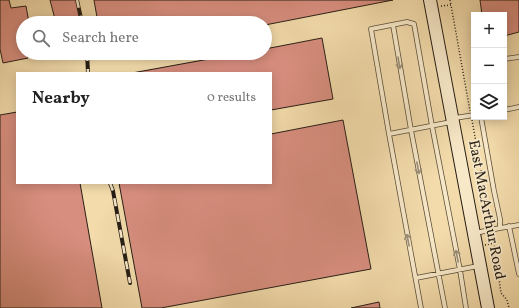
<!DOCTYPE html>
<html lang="en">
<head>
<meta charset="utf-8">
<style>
  body { margin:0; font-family:Vollkorn,serif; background:#f2f2f2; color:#222 }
  .controls { position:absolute; right:12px; top:12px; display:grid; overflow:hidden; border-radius:0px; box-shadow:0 2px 10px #0003 }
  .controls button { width:36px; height:36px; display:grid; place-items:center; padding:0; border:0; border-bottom:1px solid #e0e0e0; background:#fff; color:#222; font:20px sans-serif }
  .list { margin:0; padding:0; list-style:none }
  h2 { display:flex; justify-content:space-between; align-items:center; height:52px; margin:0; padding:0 16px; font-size:17px }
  h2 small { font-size:13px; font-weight:400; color:#767676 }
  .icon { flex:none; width:22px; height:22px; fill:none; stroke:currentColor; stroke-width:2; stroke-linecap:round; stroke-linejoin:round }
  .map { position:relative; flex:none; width:519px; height:308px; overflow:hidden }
  .search { position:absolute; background:#fff; box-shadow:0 2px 10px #0003; left:16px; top:16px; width:256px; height:44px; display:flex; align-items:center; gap:10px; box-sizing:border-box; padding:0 14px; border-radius:22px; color:#767676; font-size:15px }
  .panel { position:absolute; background:#fff; box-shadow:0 2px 10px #0003; left:16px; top:72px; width:256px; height:112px; border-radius:0px }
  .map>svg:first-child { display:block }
</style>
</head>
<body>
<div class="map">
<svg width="519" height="308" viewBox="0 0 519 308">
  <rect width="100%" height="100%" fill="#f3dbab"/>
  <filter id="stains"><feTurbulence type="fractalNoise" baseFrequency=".005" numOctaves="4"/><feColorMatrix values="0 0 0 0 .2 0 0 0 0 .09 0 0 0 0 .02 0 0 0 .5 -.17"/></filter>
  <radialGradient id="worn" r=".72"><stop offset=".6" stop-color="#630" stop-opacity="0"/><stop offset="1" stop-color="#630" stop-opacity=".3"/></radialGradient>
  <path fill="#d88e7f" stroke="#271f15" d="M 0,0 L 9,0 L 11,8 L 26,6 L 29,23 L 23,23 L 23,53 L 27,53 L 28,58 L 3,63 L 0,49 Z
    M 50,0 L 77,0 L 82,23 L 56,23 Z
    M 94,0 L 393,0 L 265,25 L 265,23 L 98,23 Z
    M 480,0 L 519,0 L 519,32 L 504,36 L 504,15 L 482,15 Z
    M 322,38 L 333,99 L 271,110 L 271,73 L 132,73 L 242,53 L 265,53 L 265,49 Z
    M 104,53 L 118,53 L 105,56 Z
    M 17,112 L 17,183 L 80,183 L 102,308 L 0,308 L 0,115 Z
    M 343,120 L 371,269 L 161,308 L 142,308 L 119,183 L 271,183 L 271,134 Z
    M 379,302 L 380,308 L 351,308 Z"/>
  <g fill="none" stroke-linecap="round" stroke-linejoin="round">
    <g stroke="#5a4e3a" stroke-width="5.5">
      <path id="lane" d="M 393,25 L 411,130 L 445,308
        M 504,59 L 519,57
        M 504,110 L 519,107
        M 455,118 L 474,115
        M 389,134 L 451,122
        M 509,226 L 519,274
        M 500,228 L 519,225
        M 475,233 L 500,228 L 500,219 L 494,191 L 481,117
        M 416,278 L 478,266
        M 421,308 L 389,134 L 371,29 L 407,22 L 414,24 L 416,35 L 432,126 L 460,270 L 466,308"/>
    </g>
    <g stroke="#271f15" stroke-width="14">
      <path id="secondary" d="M 430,0 L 488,308"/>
    </g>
    <path stroke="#271f15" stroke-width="1.5" stroke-dasharray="1 2" stroke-linecap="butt" d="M 450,0 L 451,5
      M 441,6 L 451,5 L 470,111
      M 472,120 L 489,215 L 493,217 L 493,223
      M 493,235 L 494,243
      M 485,245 L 494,243 L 501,293 L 507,300 L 509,308"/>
    <use href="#lane" stroke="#f7e8c8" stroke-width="4"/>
    <use href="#secondary" stroke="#f7e8c8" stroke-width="12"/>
    <g stroke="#271f15" stroke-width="4">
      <path id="rail" d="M 77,0 L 82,23
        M 87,53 L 88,73
        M 110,183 L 113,191 L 130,283"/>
    </g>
    <use href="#rail" stroke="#f7e8c8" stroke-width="2.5" stroke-dasharray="8" stroke-linecap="butt"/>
  </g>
  <defs><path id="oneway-shaft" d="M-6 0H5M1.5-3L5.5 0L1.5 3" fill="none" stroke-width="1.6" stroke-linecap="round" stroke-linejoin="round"/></defs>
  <g stroke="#998e77">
    <use href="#oneway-shaft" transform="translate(399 63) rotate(80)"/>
    <use href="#oneway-shaft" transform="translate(418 168) rotate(79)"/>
    <use href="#oneway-shaft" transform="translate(408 240) rotate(-101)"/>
    <use href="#oneway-shaft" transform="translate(457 256) rotate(-101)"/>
  </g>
  <g text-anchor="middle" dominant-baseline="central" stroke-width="3.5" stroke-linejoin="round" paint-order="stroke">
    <g font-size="15" fill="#271f15" stroke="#f7e8c8">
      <text transform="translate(486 210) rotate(79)">East MacArthur Road</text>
    </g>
  </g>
  <rect width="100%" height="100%" filter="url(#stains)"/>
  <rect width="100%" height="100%" fill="url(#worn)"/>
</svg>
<div class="controls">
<button>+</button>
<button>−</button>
<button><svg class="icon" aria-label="layers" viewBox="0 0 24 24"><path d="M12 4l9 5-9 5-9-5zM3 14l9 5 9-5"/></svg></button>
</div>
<div class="search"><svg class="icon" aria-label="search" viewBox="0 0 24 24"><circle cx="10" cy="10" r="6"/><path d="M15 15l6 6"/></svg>Search here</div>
<section class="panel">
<h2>Nearby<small>0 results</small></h2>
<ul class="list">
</ul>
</section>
</div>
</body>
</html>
